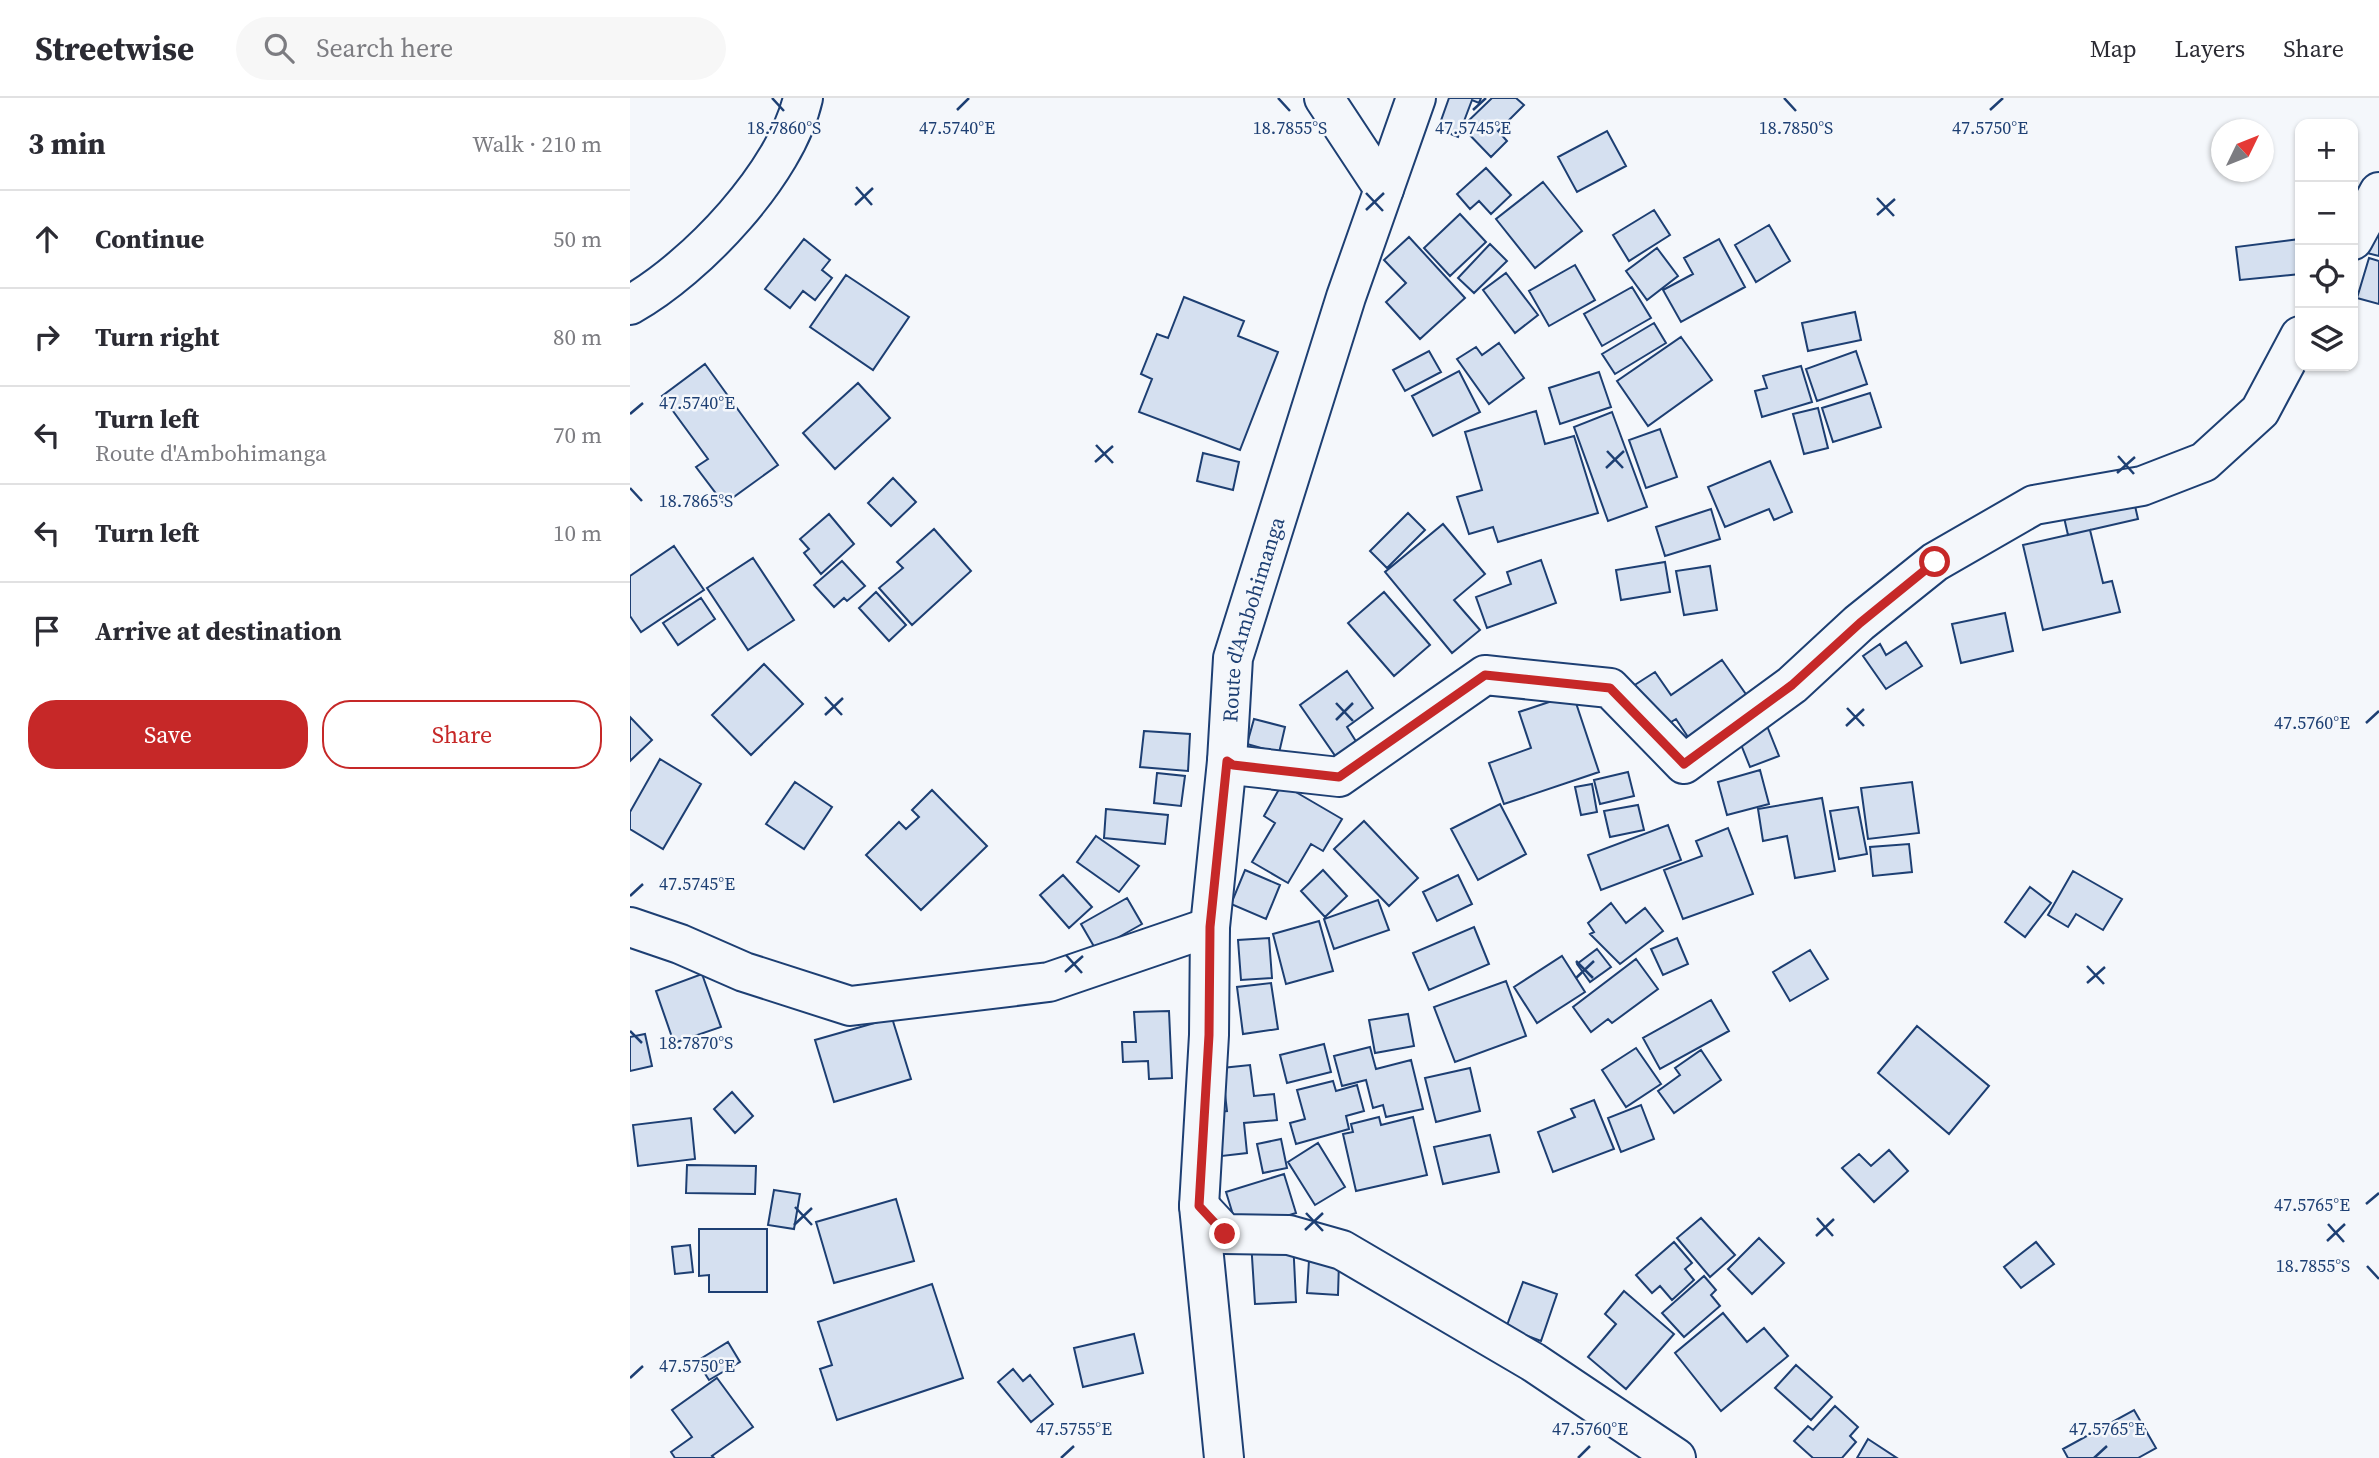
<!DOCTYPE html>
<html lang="en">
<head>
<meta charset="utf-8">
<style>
  body { margin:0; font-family:"Source Serif 4",serif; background:#f7f7f7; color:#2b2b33 }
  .controls { position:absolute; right:21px; top:21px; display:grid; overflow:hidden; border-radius:14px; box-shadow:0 2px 5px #0004 }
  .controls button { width:63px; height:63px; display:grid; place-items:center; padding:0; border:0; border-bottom:2px solid #e1e1e2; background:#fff; color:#2b2b33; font:35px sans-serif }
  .compass { position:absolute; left:1581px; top:21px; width:63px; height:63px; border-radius:50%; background:#fff; box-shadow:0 2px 5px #0004; rotate:47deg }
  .stop { position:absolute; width:21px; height:21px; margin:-16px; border:5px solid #c62828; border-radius:50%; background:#fff }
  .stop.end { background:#c62828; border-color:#fff; box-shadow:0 2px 7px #0008 }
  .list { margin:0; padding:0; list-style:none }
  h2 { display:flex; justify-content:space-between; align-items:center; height:91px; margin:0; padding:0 28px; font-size:30px }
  h2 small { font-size:23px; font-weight:400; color:#7c7c81 }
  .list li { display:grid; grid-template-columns:46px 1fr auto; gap:21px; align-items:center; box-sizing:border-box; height:98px; padding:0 28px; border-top:2px solid #e1e1e2 }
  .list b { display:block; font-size:26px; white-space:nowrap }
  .list p { margin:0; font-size:23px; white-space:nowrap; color:#7c7c81 }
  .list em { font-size:23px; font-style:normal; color:#7c7c81 }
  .actions { display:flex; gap:14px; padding:21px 28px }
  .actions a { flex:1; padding:16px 0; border:2px solid #c62828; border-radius:28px; text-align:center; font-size:24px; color:#c62828 }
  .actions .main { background:#c62828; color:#fff }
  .icon { flex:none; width:38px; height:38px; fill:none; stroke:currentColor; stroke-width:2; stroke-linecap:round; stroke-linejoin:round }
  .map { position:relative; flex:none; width:1749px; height:1360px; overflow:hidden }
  header { display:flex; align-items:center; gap:42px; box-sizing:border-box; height:98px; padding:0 35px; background:#fff; border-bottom:2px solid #e1e1e2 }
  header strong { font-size:33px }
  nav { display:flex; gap:38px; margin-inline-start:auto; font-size:24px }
  .search { width:490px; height:63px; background:#f7f7f7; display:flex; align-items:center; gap:18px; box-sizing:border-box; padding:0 24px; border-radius:38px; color:#7c7c81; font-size:26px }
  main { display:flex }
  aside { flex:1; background:#fff }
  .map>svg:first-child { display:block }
</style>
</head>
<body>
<header>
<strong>Streetwise</strong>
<div class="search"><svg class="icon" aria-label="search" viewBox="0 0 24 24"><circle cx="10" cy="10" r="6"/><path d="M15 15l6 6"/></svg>Search here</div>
<nav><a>Map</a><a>Layers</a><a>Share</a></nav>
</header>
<main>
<aside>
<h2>3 min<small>Walk · 210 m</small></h2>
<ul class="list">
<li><svg class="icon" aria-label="ahead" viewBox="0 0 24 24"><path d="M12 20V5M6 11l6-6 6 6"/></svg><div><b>Continue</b></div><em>50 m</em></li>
<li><svg class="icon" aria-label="right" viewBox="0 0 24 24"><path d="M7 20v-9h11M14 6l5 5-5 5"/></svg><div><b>Turn right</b></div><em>80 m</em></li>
<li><svg class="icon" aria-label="left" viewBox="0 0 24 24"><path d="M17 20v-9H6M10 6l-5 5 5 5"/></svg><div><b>Turn left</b><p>Route d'Ambohimanga</p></div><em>70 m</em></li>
<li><svg class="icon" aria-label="left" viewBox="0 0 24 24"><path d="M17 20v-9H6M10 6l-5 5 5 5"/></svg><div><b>Turn left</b></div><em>10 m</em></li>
<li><svg class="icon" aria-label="arrive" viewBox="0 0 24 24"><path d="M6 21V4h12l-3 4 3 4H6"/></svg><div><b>Arrive at destination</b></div></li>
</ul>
<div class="actions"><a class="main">Save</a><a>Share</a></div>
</aside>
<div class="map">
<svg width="1749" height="1360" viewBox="0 0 1749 1360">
  <rect width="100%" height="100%" fill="#f4f7fb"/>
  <path fill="#d5e0f0" stroke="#1d3f73" stroke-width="2" d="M 819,0 L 851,0 L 849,5 L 842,2 L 828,39 L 808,31 Z
    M 862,0 L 886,0 L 894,7 L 868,33 L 877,43 L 861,59 L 832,29 Z
    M 977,33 L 996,68 L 947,94 L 928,59 Z
    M 856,70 L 881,97 L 861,116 L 849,103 L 840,111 L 827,96 Z
    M 913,84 L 952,133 L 905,170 L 866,121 Z
    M 1024,112 L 1040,137 L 999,163 L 983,137 Z
    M 1747,113 L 1749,114 L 1749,158 L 1737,155 Z
    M 830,116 L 856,144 L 820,178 L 794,150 Z
    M 1139,127 L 1160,163 L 1126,184 L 1105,147 Z
    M 779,139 L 835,200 L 790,241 L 756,204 L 776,185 L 754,162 Z
    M 174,141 L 200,162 L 192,172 L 202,180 L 185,202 L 173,193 L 160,210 L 135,191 Z
    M 1089,141 L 1115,189 L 1051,224 L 1033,192 L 1063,176 L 1054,160 Z
    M 1670,141 L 1670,176 L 1610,182 L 1606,149 Z
    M 860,146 L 877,163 L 844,195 L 828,180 Z
    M 1027,150 L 1048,178 L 1017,202 L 996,173 Z
    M 1739,160 L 1749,163 L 1749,206 L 1727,200 Z
    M 945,167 L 965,202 L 919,228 L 899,193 Z
    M 876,175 L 908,217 L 885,235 L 853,192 Z
    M 216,177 L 279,219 L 243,272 L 180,229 Z
    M 1002,189 L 1021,220 L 972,248 L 954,216 Z
    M 554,199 L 614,223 L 608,238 L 648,254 L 610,352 L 509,314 L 522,281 L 511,276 L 527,236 L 538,240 Z
    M 1225,214 L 1231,242 L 1178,253 L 1172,225 Z
    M 1024,225 L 1036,245 L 985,276 L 972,256 Z
    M 1051,239 L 1082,282 L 1018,328 L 987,283 Z
    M 869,245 L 894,280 L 859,306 L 827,261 L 846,249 L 852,257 Z
    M 799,253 L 811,274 L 775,293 L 763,272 Z
    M 1226,253 L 1237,286 L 1187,303 L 1176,271 Z
    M 75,266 L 148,367 L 94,406 L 66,369 L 78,361 L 32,298 Z
    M 1171,268 L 1182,304 L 1132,319 L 1125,293 L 1137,290 L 1133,278 Z
    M 829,273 L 850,314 L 803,338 L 782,298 Z
    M 969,274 L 981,309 L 930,326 L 919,290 Z
    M 228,285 L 260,320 L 205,371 L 173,335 Z
    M 1240,295 L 1251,329 L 1203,344 L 1192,310 Z
    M 1188,310 L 1198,350 L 1174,356 L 1163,316 Z
    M 906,313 L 915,346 L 944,338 L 968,415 L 868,444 L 863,429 L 839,436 L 827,399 L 852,392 L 835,334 Z
    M 982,314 L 1017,409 L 978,423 L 944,329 Z
    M 1030,331 L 1047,379 L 1016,390 L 999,342 Z
    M 573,355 L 609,364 L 603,392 L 567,383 Z
    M 1140,363 L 1162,414 L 1144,422 L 1139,411 L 1095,429 L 1078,389 Z
    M 263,380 L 286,404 L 261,428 L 238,405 Z
    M 1503,399 L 1508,421 L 1438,437 L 1433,415 Z
    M 1081,411 L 1090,441 L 1035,458 L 1026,429 Z
    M 778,415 L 795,432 L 757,470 L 740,453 Z
    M 199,416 L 224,446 L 191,476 L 174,455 L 179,451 L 170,441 Z
    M 813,426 L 855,476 L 824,502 L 850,532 L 822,555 L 755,474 Z
    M 304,431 L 341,473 L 282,527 L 249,490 L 273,470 L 267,464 Z
    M 1460,432 L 1473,485 L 1482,483 L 1490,514 L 1413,532 L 1393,447 Z
    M 44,448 L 74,492 L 11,534 L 0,518 L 0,478 Z
    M 123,460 L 164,522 L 118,552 L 77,490 Z
    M 911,462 L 926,505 L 857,530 L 846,499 L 881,486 L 877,474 Z
    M 212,463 L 235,488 L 217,503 L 214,500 L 204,509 L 184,487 Z
    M 1035,464 L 1040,494 L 991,502 L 986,472 Z
    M 1080,468 L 1087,512 L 1054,517 L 1046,473 Z
    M 246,494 L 276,527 L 259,543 L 229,510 Z
    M 754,494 L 800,547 L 764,578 L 718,525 Z
    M 71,500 L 85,521 L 48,547 L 33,525 Z
    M 1375,515 L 1383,553 L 1331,565 L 1322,526 Z
    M 1276,544 L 1292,568 L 1256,591 L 1233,558 L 1250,546 L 1256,557 Z
    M 1092,562 L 1120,602 L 1060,642 L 1046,621 L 1028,632 L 1000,590 L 1025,574 L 1041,597 Z
    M 134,566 L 173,606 L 121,657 L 82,617 Z
    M 717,573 L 743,610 L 717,629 L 727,645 L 706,659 L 670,607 Z
    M 943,596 L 969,674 L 874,706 L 859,665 L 901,650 L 889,614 Z
    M 0,619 L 22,642 L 0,663 Z
    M 624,621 L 655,629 L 649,655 L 617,646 Z
    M 1137,628 L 1149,658 L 1120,669 L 1108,639 Z
    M 514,633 L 560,636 L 558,673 L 510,669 Z
    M 30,661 L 71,686 L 33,751 L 0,731 L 0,714 Z
    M 1130,672 L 1139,706 L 1097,717 L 1088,684 Z
    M 998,674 L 1004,698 L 970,706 L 964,682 Z
    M 527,675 L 555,678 L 551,708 L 524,705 Z
    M 165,684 L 202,709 L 174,751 L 136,726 Z
    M 1282,684 L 1289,735 L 1238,741 L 1231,690 Z
    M 652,686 L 712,721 L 693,753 L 681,746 L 658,785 L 622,764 L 645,725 L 634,718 Z
    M 962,686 L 967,714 L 951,717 L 945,689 Z
    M 302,692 L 357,748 L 291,812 L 236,757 L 269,724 L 276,731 L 289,719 L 282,712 Z
    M 1192,700 L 1205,773 L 1165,780 L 1157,738 L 1133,743 L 1128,711 Z
    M 870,706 L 896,756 L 848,782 L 821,731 Z
    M 1008,707 L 1014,732 L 980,739 L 974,713 Z
    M 1228,709 L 1237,756 L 1209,761 L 1200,713 Z
    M 476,711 L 538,717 L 535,746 L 474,740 Z
    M 734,723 L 788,780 L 759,808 L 704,751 Z
    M 1038,727 L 1051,762 L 971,792 L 958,757 Z
    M 1098,730 L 1123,796 L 1053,821 L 1034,772 L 1072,758 L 1066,743 Z
    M 466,738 L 509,768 L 489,794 L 447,764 Z
    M 1279,746 L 1282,774 L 1243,778 L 1240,749 Z
    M 615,772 L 650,787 L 636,821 L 601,806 Z
    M 693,772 L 717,798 L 695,819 L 671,793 Z
    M 1443,773 L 1492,801 L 1473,832 L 1446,816 L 1438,829 L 1418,817 Z
    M 433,777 L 462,809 L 439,830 L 410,797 Z
    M 828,777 L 842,806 L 807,823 L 793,794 Z
    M 1400,789 L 1421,805 L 1395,839 L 1375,824 Z
    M 497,800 L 512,826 L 466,852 L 451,826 Z
    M 748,802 L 759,832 L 704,851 L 694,821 Z
    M 981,805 L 996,825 L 1015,810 L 1033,833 L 990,866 L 960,836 L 964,834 L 958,825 Z
    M 689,823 L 703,873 L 656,886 L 643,836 Z
    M 844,829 L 859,866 L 799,892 L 783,855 Z
    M 639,840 L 642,880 L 611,882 L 608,842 Z
    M 1047,840 L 1058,866 L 1033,877 L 1021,851 Z
    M 967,851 L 981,869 L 960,884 L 947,866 Z
    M 1180,852 L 1198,881 L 1160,903 L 1143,874 Z
    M 932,858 L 955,894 L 907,925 L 884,889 Z
    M 1006,861 L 1028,891 L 982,925 L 978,921 L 961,934 L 943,909 Z
    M 72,876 L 91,929 L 44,945 L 26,893 Z
    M 876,883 L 896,938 L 825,964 L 804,909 Z
    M 641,885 L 648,931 L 613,936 L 607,889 Z
    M 1081,902 L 1099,933 L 1030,971 L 1013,940 Z
    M 539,913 L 542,980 L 519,981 L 518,963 L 493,964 L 492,944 L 506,944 L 504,914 Z
    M 778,916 L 784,948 L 745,955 L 739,922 Z
    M 262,920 L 281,981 L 204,1004 L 185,942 Z
    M 1287,928 L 1359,988 L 1319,1036 L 1248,975 Z
    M 15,936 L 22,968 L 0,973 L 0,939 Z
    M 694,946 L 701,974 L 657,985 L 650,957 Z
    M 740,949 L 746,971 L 781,962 L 793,1011 L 756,1019 L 753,1007 L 743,1010 L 736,982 L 712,988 L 704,958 Z
    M 1006,950 L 1031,986 L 996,1009 L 972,972 Z
    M 1071,952 L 1091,982 L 1044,1015 L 1028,993 L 1050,977 L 1045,970 Z
    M 620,967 L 624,998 L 644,996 L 647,1022 L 614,1025 L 617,1055 L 592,1058 L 588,1014 L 597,1013 L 592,970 Z
    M 840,970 L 850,1013 L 806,1024 L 795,980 Z
    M 703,983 L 706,993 L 727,987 L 734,1013 L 716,1018 L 719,1031 L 666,1046 L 660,1025 L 675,1021 L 667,992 Z
    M 102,994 L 123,1018 L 105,1035 L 84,1011 Z
    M 964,1002 L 984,1051 L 923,1074 L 908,1034 L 945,1019 L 941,1011 Z
    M 1011,1007 L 1024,1041 L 991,1054 L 978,1020 Z
    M 749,1019 L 751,1027 L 783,1019 L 797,1077 L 726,1093 L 713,1036 L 723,1034 L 721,1026 Z
    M 61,1020 L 65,1061 L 8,1068 L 3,1027 Z
    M 860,1037 L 869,1074 L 813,1086 L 804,1049 Z
    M 651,1041 L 657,1070 L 633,1075 L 627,1046 Z
    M 688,1045 L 715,1089 L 685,1107 L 658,1064 Z
    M 1259,1052 L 1278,1073 L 1244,1104 L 1212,1070 L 1229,1056 L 1241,1068 Z
    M 57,1067 L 126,1068 L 125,1096 L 56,1095 Z
    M 654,1076 L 666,1115 L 608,1133 L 596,1094 Z
    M 144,1092 L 170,1096 L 164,1131 L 138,1127 Z
    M 266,1101 L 284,1163 L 204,1185 L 186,1124 Z
    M 1071,1120 L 1105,1157 L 1080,1179 L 1047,1140 Z
    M 69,1131 L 137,1131 L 137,1194 L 79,1194 L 79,1177 L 69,1178 Z
    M 1129,1140 L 1154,1165 L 1122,1196 L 1098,1171 Z
    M 663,1141 L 666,1204 L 625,1206 L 621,1143 Z
    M 1044,1144 L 1062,1165 L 1055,1171 L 1064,1182 L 1042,1202 L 1030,1188 L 1022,1195 L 1006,1177 Z
    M 1406,1144 L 1424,1166 L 1391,1190 L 1374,1169 Z
    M 60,1147 L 63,1174 L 45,1176 L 42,1149 Z
    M 679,1162 L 709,1164 L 708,1197 L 677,1195 Z
    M 1074,1178 L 1086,1192 L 1081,1197 L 1090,1208 L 1054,1239 L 1032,1215 Z
    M 893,1184 L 927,1196 L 911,1243 L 876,1230 Z
    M 302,1186 L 333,1280 L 207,1322 L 190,1271 L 202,1267 L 188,1224 Z
    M 994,1193 L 1044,1236 L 996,1291 L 958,1259 L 986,1226 L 975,1216 Z
    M 1093,1215 L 1117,1244 L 1134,1230 L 1158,1258 L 1091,1313 L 1045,1255 Z
    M 504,1236 L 513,1275 L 453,1289 L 444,1250 Z
    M 98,1244 L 110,1264 L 79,1282 L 67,1263 Z
    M 1166,1267 L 1202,1299 L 1181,1322 L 1145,1290 Z
    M 383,1271 L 393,1283 L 400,1277 L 423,1306 L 401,1324 L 368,1284 Z
    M 87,1280 L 123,1329 L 82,1358 L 84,1360 L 45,1360 L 41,1354 L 62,1339 L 42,1312 Z
    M 1205,1308 L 1228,1329 L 1220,1338 L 1226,1344 L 1212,1360 L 1183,1360 L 1164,1343 L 1178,1328 L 1183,1332 Z
    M 1504,1312 L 1526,1350 L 1508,1360 L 1438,1360 L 1433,1351 Z
    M 1238,1341 L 1267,1360 L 1227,1360 Z"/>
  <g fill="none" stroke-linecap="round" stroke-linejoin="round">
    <g stroke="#1d3f73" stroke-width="42">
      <path id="street" d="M 694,0 L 754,91
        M 1723,142 L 1749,94
        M 0,207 C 66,170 156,75 173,0
        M 597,663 L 602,667 L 709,679 L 855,577 L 980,590 L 1054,666 L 1162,587 L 1229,525 L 1305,464 L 1404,407 L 1512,388 L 1574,364 L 1630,313 L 1670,238
        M 0,829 L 50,846 L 114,874 L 220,908 L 419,884 L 580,829
        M 569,1108 L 595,1136 L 659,1137 L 712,1152 L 903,1264 L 1046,1360"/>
    </g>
    <g stroke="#1d3f73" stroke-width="42">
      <g id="secondary">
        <path id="s1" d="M 594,1360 L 569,1108 L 579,937 L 580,829 L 597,663 L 603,560 L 716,199 L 786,0"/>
      </g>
    </g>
    <use href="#street" stroke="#f4f7fb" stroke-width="38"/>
    <use href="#secondary" stroke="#f4f7fb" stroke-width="38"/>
  </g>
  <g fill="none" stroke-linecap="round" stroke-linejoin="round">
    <path stroke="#c62828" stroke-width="9" d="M 595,1136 L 569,1108 L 579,937 L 580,829 L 597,663 L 603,667 L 709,679 L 855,577 L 980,590 L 1054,666 L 1162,587 L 1230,525 L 1305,464"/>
  </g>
  <path fill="none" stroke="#1d3f73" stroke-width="2.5" d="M 142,0 L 154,13M 648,0 L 660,13M 1154,0 L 1166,13M 327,12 L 339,0M 843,12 L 856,0M 1360,12 L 1373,0M 226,89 L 242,107M 736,95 L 753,113M 1247,100 L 1264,118M 225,107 L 243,90M 736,112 L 754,95M 1247,117 L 1265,101M 0,316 L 13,305M 466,347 L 483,365M 977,353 L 993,370M 1488,358 L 1504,376M 465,364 L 483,348M 976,370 L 994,353M 1487,375 L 1505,359M 0,390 L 12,403M 195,599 L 212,617M 706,605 L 723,623M 1217,610 L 1234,628M 195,617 L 213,600M 706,622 L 723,605M 1736,625 L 1749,613M 1216,628 L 1234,611M 0,798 L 13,786M 436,857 L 452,875M 946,863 L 963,880M 1457,868 L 1474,886M 435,874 L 453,858M 946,880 L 964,863M 1457,885 L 1475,869M 0,933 L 12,945M 1736,1106 L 1749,1095M 165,1109 L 182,1127M 676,1115 L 693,1133M 1187,1120 L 1203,1138M 1698,1126 L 1714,1144M 164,1127 L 182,1110M 675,1132 L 693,1115M 1186,1138 L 1204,1121M 1697,1143 L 1715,1126M 1737,1168 L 1749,1181M 0,1280 L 13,1268M 431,1360 L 444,1348M 948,1360 L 960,1348M 1464,1360 L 1477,1348"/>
  <g text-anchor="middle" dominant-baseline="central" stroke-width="5" stroke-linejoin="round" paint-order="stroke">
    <g font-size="21" fill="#1d3f73" stroke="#f4f7fb">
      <text stroke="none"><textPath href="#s1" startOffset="844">Route d'Ambohimanga</textPath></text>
    </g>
  </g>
  <g font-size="18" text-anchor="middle" fill="#1d3f73" stroke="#f4f7fb" stroke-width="5" stroke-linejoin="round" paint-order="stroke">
    <text x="327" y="36">47.5740°E</text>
    <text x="843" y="36">47.5745°E</text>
    <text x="1360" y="36">47.5750°E</text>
    <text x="154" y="36">18.7860°S</text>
    <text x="660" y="36">18.7855°S</text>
    <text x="1166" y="36">18.7850°S</text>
    <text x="67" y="311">47.5740°E</text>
    <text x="66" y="409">18.7865°S</text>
    <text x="1682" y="631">47.5760°E</text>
    <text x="67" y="792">47.5745°E</text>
    <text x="66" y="951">18.7870°S</text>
    <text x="1682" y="1113">47.5765°E</text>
    <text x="1683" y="1174">18.7855°S</text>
    <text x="67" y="1274">47.5750°E</text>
    <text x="444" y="1337">47.5755°E</text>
    <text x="960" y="1337">47.5760°E</text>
    <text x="1477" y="1337">47.5765°E</text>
  </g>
</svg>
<div class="controls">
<button>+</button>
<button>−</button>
<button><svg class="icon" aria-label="locate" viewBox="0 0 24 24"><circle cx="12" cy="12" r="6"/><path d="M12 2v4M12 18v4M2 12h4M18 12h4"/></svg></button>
<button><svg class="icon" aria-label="layers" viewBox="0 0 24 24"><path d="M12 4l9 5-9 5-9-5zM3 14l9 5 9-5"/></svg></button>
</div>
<svg class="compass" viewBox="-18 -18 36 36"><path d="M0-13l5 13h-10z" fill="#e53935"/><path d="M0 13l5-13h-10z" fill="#7c7c81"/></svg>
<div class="stop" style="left:1305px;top:464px"></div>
<div class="stop end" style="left:595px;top:1136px"></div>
</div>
</main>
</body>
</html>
